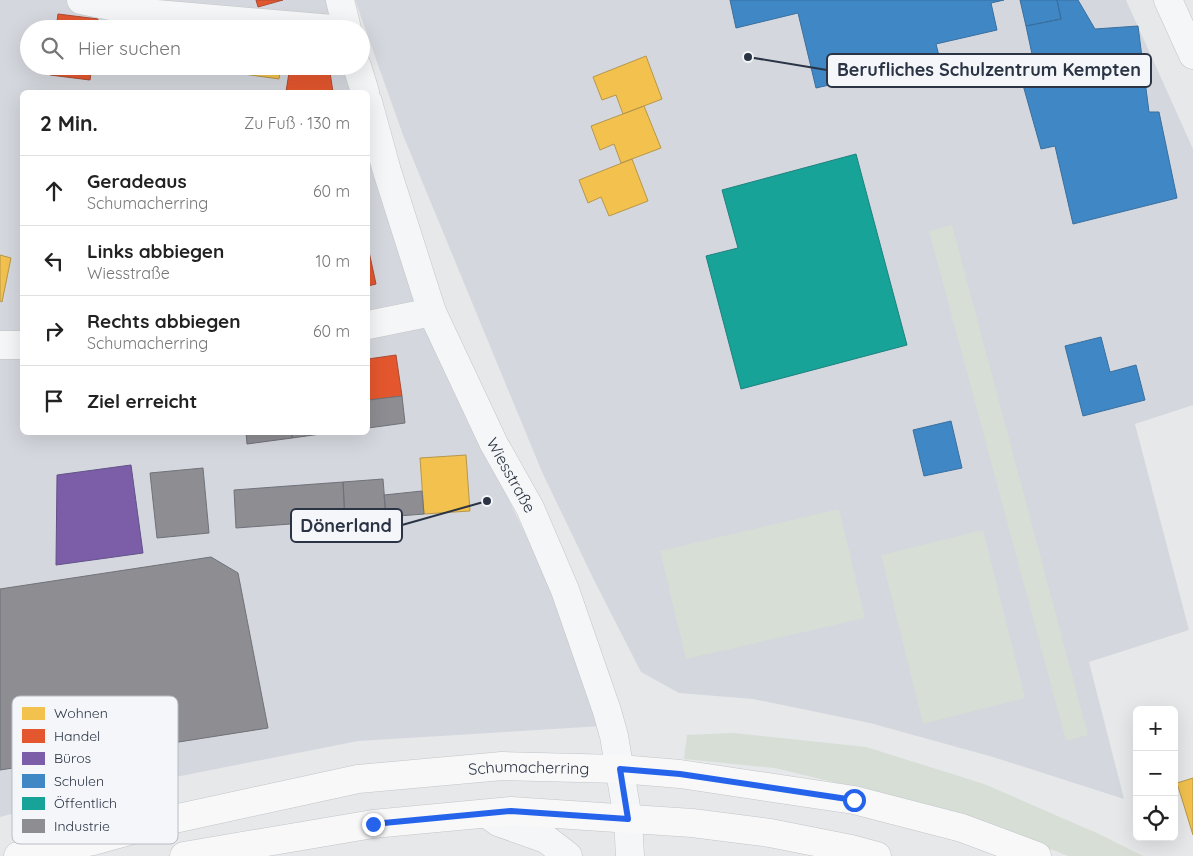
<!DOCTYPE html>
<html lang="de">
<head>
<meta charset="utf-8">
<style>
  body { margin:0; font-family:Quicksand,sans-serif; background:#f6f6f6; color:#222 }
  .controls { position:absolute; right:15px; bottom:15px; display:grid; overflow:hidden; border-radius:8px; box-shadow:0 5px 20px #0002 }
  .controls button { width:45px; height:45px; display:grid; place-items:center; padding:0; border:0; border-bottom:1px solid #e0e0e0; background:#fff; color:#222; font:25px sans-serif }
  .stop { position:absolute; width:15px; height:15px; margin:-11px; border:4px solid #2563eb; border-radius:50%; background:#fff }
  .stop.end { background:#2563eb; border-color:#fff; box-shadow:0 1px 5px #0008 }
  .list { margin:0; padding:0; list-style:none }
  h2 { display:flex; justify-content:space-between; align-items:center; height:65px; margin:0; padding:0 20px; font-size:21px }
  h2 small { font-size:16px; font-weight:400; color:#767676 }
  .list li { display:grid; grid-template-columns:32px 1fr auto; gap:15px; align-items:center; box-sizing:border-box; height:70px; padding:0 20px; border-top:1px solid #e0e0e0 }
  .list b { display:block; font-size:19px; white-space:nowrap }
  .list p { margin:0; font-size:16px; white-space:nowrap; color:#767676 }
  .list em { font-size:16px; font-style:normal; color:#767676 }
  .icon { flex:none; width:28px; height:28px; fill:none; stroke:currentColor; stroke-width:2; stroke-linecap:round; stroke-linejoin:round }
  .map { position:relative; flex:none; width:1193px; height:856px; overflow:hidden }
  .search { position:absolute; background:#fff; box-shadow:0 5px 20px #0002; left:20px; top:20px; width:350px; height:55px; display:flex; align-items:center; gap:12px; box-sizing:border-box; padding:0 18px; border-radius:28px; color:#767676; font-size:19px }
  .panel { position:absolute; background:#fff; box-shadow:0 5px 20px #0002; left:20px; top:90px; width:350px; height:345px; border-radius:8px }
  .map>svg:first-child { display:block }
</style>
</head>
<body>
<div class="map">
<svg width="1193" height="856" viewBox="0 0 1193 856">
  <rect width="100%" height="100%" fill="#e6e8ea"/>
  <path fill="#d4d7dd" d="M 0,0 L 329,0 L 336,29 L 29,29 L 29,66 L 347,66 L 355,92 L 22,92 L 22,432 L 368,432 L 368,132 L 482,445 L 557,599 L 602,726 L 358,741 L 74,797 L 0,817 Z
    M 355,0 L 1126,0 L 1193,149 L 1193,405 L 1135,424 L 1189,630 L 1089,662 L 1124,799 L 993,757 L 870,723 L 753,699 L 679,693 L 641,672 L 594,580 L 542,472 L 403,135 Z"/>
  <path fill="#d6ded6" d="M 952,225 L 1088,735 L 1066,741 L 929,231 Z
    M 839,509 L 865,618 L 686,659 L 660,551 Z
    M 983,530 L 1025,698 L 923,724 L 881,555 Z
    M 733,733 L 866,747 L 984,784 L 1099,834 L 1143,856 L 1068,856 L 962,813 L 775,768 L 684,759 L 687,735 Z"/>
  <path fill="#f2c14e" stroke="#b6974b" d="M 646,56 L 662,99 L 623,114 L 616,95 L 602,100 L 593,77 Z
    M 216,66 L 281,66 L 279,79 L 215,70 Z
    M 644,106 L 661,148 L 621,163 L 614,144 L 600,150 L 591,126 Z
    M 632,159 L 648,201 L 609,216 L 601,197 L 588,203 L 579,180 Z
    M 0,255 L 11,258 L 2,302 L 0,301 Z
    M 466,455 L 470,511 L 424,514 L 420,458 Z
    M 1193,778 L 1193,835 L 1177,783 Z"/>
  <path fill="#e4572e" stroke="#ac4c35" d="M 256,0 L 283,0 L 258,7 Z
    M 58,14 L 98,19 L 97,29 L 56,29 Z
    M 51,66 L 92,66 L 90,80 L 50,75 Z
    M 290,66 L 329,66 L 333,92 L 286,92 Z
    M 368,247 L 376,284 L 368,286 Z
    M 396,355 L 402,396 L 369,400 L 368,359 Z"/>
  <path fill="#7b5ea7" stroke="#63518a" d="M 131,465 L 143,553 L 56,565 L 57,475 Z"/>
  <path fill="#3f88c5" stroke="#396f9f" d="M 730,0 L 1004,0 L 991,3 L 997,30 L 936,44 L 940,60 L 816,88 L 798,13 L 736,28 Z
    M 1020,0 L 1057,0 L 1061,19 L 1026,26 Z
    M 1057,0 L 1078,0 L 1095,29 L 1138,26 L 1149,112 L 1159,112 L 1177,198 L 1073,224 L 1055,146 L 1041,149 L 1023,85 L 1038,82 L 1026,26 L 1061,19 Z
    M 1101,337 L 1110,372 L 1136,365 L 1145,400 L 1083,416 L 1065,346 Z
    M 951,421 L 962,468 L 924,476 L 913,430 Z"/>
  <path fill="#17a398" stroke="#1d827f" d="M 856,154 L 907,345 L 741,389 L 706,256 L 738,248 L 722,190 Z"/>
  <path fill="#8d8d92" stroke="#70727b" d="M 368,391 L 369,400 L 402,396 L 405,423 L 368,428 Z
    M 246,432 L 292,432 L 292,438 L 247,444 Z
    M 292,432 L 335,432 L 292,438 Z
    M 203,468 L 209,533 L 157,538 L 150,473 Z
    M 383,479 L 386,517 L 345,520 L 343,482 Z
    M 343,482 L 345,520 L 236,528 L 234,490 Z
    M 422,491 L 424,514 L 386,517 L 384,495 Z
    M 211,557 L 238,573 L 268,728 L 0,770 L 0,589 Z"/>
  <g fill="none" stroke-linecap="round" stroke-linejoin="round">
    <g stroke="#c4c6c8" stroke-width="29">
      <g id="street">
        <path d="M 81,0 L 145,13 L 333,29"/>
        <path d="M 340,0 L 347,29"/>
        <path d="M 1168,0 L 1193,55"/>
        <path d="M 357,66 L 365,92"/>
        <path id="s1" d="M 368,102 L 387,171 L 432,312 L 494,444 L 530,508 L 565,590 L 607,711 L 614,736 L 628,819 L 630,856"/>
        <path d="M 368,325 L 432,312"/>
        <path d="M 0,345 L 22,345"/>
        <path d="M 487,814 L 498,822 L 546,839 L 568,856"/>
      </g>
    </g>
    <g stroke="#c2c5c8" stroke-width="29">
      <g id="primary">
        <path id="s2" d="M 18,856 L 93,841 L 165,821 L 358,779 L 502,766 L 620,769 L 680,774 L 854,800 L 962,828 L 1037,856"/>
        <path d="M 184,856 L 373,824 L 511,811 L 692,823 L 770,833 L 851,849 L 877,856"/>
      </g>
    </g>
    <use href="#street" stroke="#f5f6f7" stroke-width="28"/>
    <use href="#primary" stroke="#f8f8f8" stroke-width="28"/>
  </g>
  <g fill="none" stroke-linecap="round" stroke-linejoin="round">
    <path stroke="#2563eb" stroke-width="6" d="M 373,824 L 511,811 L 628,819 L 620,769 L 680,774 L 854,800"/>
  </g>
  <g text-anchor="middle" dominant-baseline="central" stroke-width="5" stroke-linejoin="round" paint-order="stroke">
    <g font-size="16" fill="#2b3445" stroke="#f4f6f9">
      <text stroke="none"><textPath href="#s1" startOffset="401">Wiesstraße</textPath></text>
      <text stroke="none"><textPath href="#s2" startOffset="520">Schumacherring</textPath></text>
    </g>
  </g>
  <rect x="12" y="696" width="166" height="148" rx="8" fill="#f4f6f9" stroke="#b8bcc3" stroke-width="1"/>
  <rect x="22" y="707" width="23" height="13" fill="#f2c14e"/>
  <rect x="22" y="729" width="23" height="14" fill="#e4572e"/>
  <rect x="22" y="752" width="23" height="13" fill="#7b5ea7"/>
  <rect x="22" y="774" width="23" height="14" fill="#3f88c5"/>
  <rect x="22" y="797" width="23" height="13" fill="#17a398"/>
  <rect x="22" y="819" width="23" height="14" fill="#8d8d92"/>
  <g font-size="14" fill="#2b3445">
    <text x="54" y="718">Wohnen</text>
    <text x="54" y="741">Handel</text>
    <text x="54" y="763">Büros</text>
    <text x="54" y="786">Schulen</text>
    <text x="54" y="808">Öffentlich</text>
    <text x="54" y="831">Industrie</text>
  </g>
  <path fill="none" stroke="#2b3445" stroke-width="2" d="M748 57L827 70M487 501L402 525"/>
  <g fill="#2b3445" stroke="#f4f6f9" stroke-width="2">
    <circle cx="748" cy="57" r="5"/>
    <circle cx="487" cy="501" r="5"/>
  </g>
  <g fill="#f4f6f9" stroke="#2b3445" stroke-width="2">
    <rect x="827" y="54" width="324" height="33" rx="5"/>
    <rect x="291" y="509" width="111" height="33" rx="5"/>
  </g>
  <g font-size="18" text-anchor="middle" font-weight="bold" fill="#2b3445">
    <text x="989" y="76">Berufliches Schulzentrum Kempten</text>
    <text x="346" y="532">Dönerland</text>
  </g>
</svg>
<div class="controls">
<button>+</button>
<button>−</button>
<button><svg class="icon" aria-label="locate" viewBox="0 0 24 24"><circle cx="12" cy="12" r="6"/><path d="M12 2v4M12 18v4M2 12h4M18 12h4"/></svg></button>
</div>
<div class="stop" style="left:854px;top:800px"></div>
<div class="stop end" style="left:373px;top:824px"></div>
<div class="search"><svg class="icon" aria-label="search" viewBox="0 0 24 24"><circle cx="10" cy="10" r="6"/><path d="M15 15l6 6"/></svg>Hier suchen</div>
<section class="panel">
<h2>2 Min.<small>Zu Fuß · 130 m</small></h2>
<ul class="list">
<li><svg class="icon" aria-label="ahead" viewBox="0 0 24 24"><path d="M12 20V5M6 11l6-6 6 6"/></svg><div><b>Geradeaus</b><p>Schumacherring</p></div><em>60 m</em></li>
<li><svg class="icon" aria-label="left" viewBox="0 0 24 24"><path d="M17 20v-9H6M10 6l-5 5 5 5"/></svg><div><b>Links abbiegen</b><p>Wiesstraße</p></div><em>10 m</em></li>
<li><svg class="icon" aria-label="right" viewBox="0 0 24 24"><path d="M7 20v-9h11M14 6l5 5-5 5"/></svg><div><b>Rechts abbiegen</b><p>Schumacherring</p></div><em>60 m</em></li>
<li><svg class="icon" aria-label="arrive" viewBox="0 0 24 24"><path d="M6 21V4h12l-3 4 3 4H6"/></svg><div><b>Ziel erreicht</b></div></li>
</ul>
</section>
</div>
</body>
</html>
